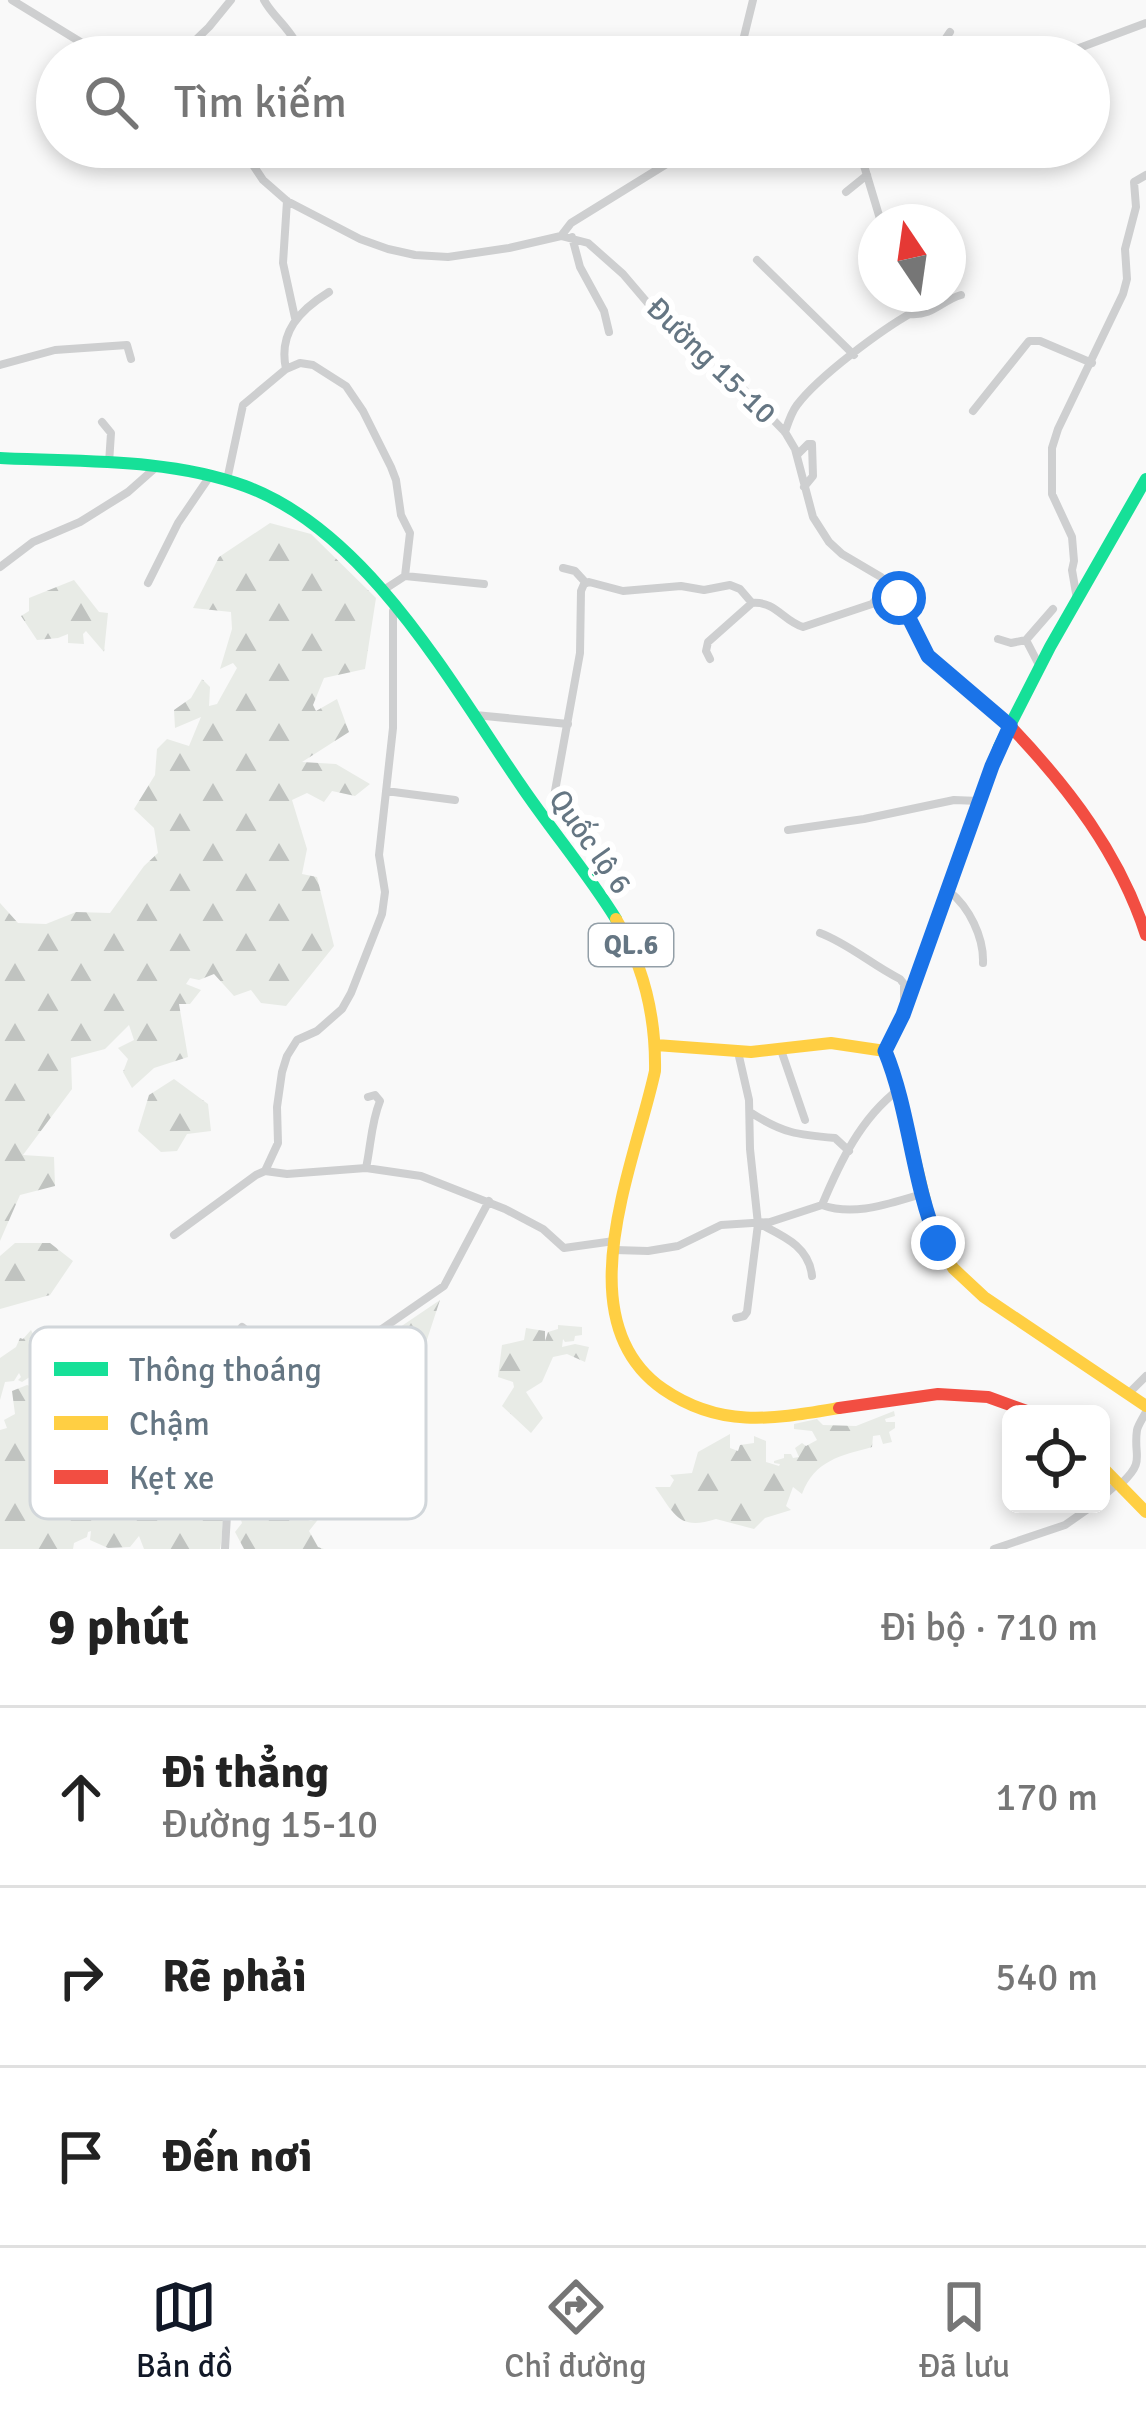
<!DOCTYPE html>
<html lang="vi">
<head>
<meta charset="utf-8">
<style>
  body { margin:0; font-family:Signika,sans-serif; background:#f2f2f2; color:#222 }
  .controls { position:absolute; right:36px; bottom:36px; display:grid; overflow:hidden; border-radius:18px; box-shadow:0 6px 18px #0003 }
  .controls button { width:108px; height:108px; display:grid; place-items:center; padding:0; border:0; border-bottom:3px solid #e0e0e0; background:#fff; color:#222; font:60px sans-serif }
  .compass { position:absolute; left:858px; top:204px; width:108px; height:108px; border-radius:50%; background:#fff; box-shadow:0 6px 18px #0003; rotate:347deg }
  .stop { position:absolute; width:36px; height:36px; margin:-27px; border:9px solid #1a73e8; border-radius:50%; background:#fff }
  .stop.end { background:#1a73e8; border-color:#fff; box-shadow:0 3px 12px #0008 }
  .list { margin:0; padding:0; list-style:none }
  h2 { display:flex; justify-content:space-between; align-items:center; height:156px; margin:0; padding:0 48px; font-size:51px }
  h2 small { font-size:39px; font-weight:400; color:#767676 }
  .list li { display:grid; grid-template-columns:78px 1fr auto; gap:36px; align-items:center; box-sizing:border-box; height:180px; padding:0 48px; border-top:3px solid #e0e0e0 }
  .list b { display:block; font-size:45px; white-space:nowrap }
  .list p { margin:0; font-size:39px; white-space:nowrap; color:#767676 }
  .list em { font-size:39px; font-style:normal; color:#767676 }
  .icon { flex:none; width:66px; height:66px; fill:none; stroke:currentColor; stroke-width:2; stroke-linecap:round; stroke-linejoin:round }
  .map { position:relative; flex:none; width:1146px; height:1549px; overflow:hidden }
  .search { position:absolute; background:#fff; box-shadow:0 6px 18px #0003; left:36px; right:36px; top:36px; height:132px; display:flex; align-items:center; gap:30px; box-sizing:border-box; padding:0 42px; border-radius:66px; color:#767676; font-size:45px }
  .sheet { height:696px; background:#fff }
  nav { display:flex; justify-content:space-around; align-items:center; box-sizing:border-box; height:168px; border-top:3px solid #e0e0e0; background:#fff; font-size:33px; color:#767676 }
  nav a { display:grid; justify-items:center; gap:6px }
  nav .on { color:#111827 }
  .map>svg:first-child { display:block }
</style>
</head>
<body>
<div class="map">
<svg width="1146" height="1549" viewBox="0 0 1146 1549">
  <defs>
    <pattern id="forest-firs" width="22" height="20" patternUnits="userSpaceOnUse" patternTransform="scale(3)"><rect width="22" height="20" fill="#e8ebe6"/><path d="M5 1l3.5 6h-7zM16 11l3.5 6h-7z" fill="#c0c3c0"/></pattern>
  </defs>
  <rect width="100%" height="100%" fill="#f9f9f9"/>
  <path fill="url(#forest-firs)" d="M 270,523 L 311,534 L 376,598 L 365,669 L 324,678 L 313,705 L 316,711 L 337,699 L 349,732 L 302,762 L 336,764 L 370,784 L 355,796 L 332,791 L 324,802 L 307,793 L 292,800 L 307,849 L 302,874 L 317,877 L 334,946 L 286,1006 L 261,1003 L 251,990 L 234,996 L 214,974 L 199,980 L 190,978 L 186,984 L 201,990 L 190,1004 L 179,1004 L 188,1057 L 154,1068 L 132,1088 L 123,1072 L 128,1059 L 118,1048 L 134,1040 L 129,1025 L 105,1049 L 71,1058 L 72,1089 L 23,1155 L 54,1157 L 55,1186 L 20,1195 L 0,1241 L 0,903 L 18,923 L 46,924 L 76,912 L 110,913 L 144,866 L 158,853 L 154,828 L 134,809 L 155,775 L 157,749 L 167,739 L 189,746 L 201,717 L 175,728 L 174,710 L 191,698 L 202,679 L 210,687 L 209,706 L 217,704 L 237,668 L 233,663 L 220,669 L 232,629 L 231,612 L 193,608 L 219,557 Z
    M 74,580 L 99,612 L 108,613 L 104,652 L 86,631 L 83,634 L 84,644 L 68,643 L 68,634 L 58,638 L 37,640 L 21,616 L 29,611 L 29,598 Z
    M 174,1079 L 208,1104 L 211,1131 L 187,1134 L 177,1151 L 161,1152 L 138,1131 L 149,1095 Z
    M 15,1243 L 50,1243 L 73,1261 L 50,1295 L 0,1309 L 0,1256 Z
    M 440,1300 L 422,1355 L 410,1369 L 396,1371 L 378,1342 Z
    M 558,1325 L 582,1327 L 582,1335 L 575,1336 L 574,1341 L 565,1342 L 563,1339 L 562,1347 L 575,1344 L 589,1347 L 585,1362 L 567,1354 L 553,1357 L 542,1382 L 526,1392 L 543,1418 L 531,1433 L 502,1406 L 514,1387 L 513,1382 L 498,1377 L 502,1345 L 524,1340 L 526,1328 L 545,1331 L 545,1341 L 548,1332 L 558,1329 Z
    M 31,1330 L 33,1334 L 38,1332 L 43,1337 L 34,1340 L 29,1339 L 30,1350 L 37,1347 L 43,1353 L 39,1363 L 39,1371 L 22,1382 L 18,1380 L 21,1377 L 19,1373 L 14,1381 L 5,1382 L 0,1400 L 0,1358 L 16,1347 L 20,1338 L 23,1339 Z
    M 45,1380 C 58,1390 66,1399 77,1409 C 88,1420 98,1424 105,1438 L 100,1444 L 106,1446 L 113,1441 L 121,1446 L 136,1443 L 135,1433 L 145,1431 L 147,1439 L 155,1438 L 160,1446 L 174,1447 L 176,1457 L 182,1456 L 183,1460 L 179,1463 L 185,1474 L 194,1473 L 192,1487 C 210,1488 221,1487 227,1505 C 221,1517 223,1535 220,1549 L 144,1549 L 139,1536 L 130,1547 L 108,1548 L 90,1540 L 91,1531 L 88,1532 L 87,1537 L 74,1543 L 73,1549 L 0,1549 L 0,1430 L 7,1428 L 4,1420 L 15,1414 L 12,1391 L 27,1385 L 36,1388 Z
    M 894,1411 L 895,1416 L 885,1419 L 886,1422 L 895,1422 L 895,1428 L 889,1432 L 892,1442 L 883,1444 L 880,1435 L 873,1436 L 872,1447 C 840,1456 815,1460 802,1494 L 793,1487 L 786,1506 L 791,1510 L 765,1518 L 754,1529 L 716,1519 C 679,1531 675,1515 655,1487 L 670,1487 L 674,1480 L 670,1475 L 692,1473 L 698,1452 L 730,1434 L 730,1448 L 738,1451 L 740,1445 L 754,1443 L 754,1436 L 766,1441 L 766,1462 L 779,1466 L 780,1464 L 774,1463 L 774,1461 L 784,1458 L 784,1454 L 791,1454 L 793,1458 L 799,1457 L 795,1448 L 802,1443 L 806,1446 L 817,1440 L 812,1431 L 794,1429 L 794,1424 L 817,1419 L 823,1425 L 856,1426 Z
    M 276,1425 L 288,1428 L 309,1448 L 311,1482 L 302,1486 L 297,1493 L 305,1519 L 311,1521 L 320,1517 L 309,1531 L 318,1547 L 324,1549 L 244,1549 L 235,1532 L 242,1523 L 234,1501 L 235,1497 L 248,1494 L 253,1479 L 252,1468 L 258,1460 L 256,1455 Z"/>
  <g fill="none" stroke-linecap="round" stroke-linejoin="round">
    <path stroke="#cecfd0" stroke-width="8" d="M 12,0 L 87,46 L 112,57
      M 264,0 C 272,15 286,25 295,41
      M 178,57 L 209,27 L 231,0
      M 739,57 L 753,0
      M 940,57 L 942,44 L 950,32
      M 1055,57 L 1146,23
      M 241,147 L 263,180 L 287,201 L 360,239 L 388,249 L 415,255 L 448,257 L 509,248 L 561,236 L 588,243 L 623,274 L 663,321 L 720,365 L 785,432 L 795,449 L 813,517 L 829,542 L 842,554 L 881,577 L 904,606 L 928,656 L 1010,726
      M 856,147 L 862,159 L 881,222
      M 846,192 L 867,175
      M 287,201 L 283,263 L 295,318
      M 561,236 L 571,223 L 694,147
      M 572,237 L 580,267 L 604,311 L 609,332
      M 757,260 L 854,355
      M 910,314 C 933,316 941,301 961,295
      M 0,365 L 55,350 L 127,345 L 131,359
      M 286,369 C 278,332 300,310 329,292
      M 973,411 L 1029,341 L 1040,341 L 1092,363
      M 102,422 L 111,433 L 109,463
      M 785,432 C 788,423 791,413 797,405 C 819,376 881,330 913,312 L 910,294
      M 797,455 L 808,444 L 812,444 L 813,476 L 804,487
      M 227,480 L 243,405 L 286,369 L 300,363 L 313,365 L 346,386 L 363,411 L 391,467 L 396,480 L 401,515 L 410,533 L 405,576
      M 0,567 L 33,542 L 80,522 L 128,492 L 154,469
      M 563,568 L 575,571 L 586,583
      M 148,583 L 178,523 L 210,476
      M 382,591 L 405,576 L 484,584
      M 1077,599 L 1072,570 L 1074,561 L 1072,537 L 1052,494 L 1052,448 L 1058,429 L 1123,294 L 1127,279 L 1125,249 L 1136,207 L 1134,182 L 1146,175
      M 998,639 L 1011,643 L 1026,640
      M 710,659 L 706,651 L 708,642 L 752,603 C 776,601 783,621 803,627 L 872,604 L 888,585
      M 1039,665 L 1026,640 L 1053,609
      M 475,715 L 568,724
      M 386,791 L 455,800
      M 549,824 L 580,653 L 581,591 L 584,584 L 589,582 L 623,591 L 681,586 L 704,590 L 730,585 L 740,589 L 752,603
      M 788,830 L 864,819 L 954,800 L 979,801
      M 949,891 C 969,907 984,937 983,963
      M 820,933 C 849,944 872,965 900,979 L 904,984 L 904,1002
      M 781,1050 L 805,1120
      M 750,1112 C 782,1133 798,1135 835,1138 L 849,1151
      M 366,1168 C 371,1145 371,1123 380,1101 L 375,1095 L 368,1097
      M 265,1171 L 287,1174 L 366,1168 L 421,1176 L 505,1209 L 543,1229 L 564,1248 L 614,1241
      M 822,1205 C 840,1162 861,1118 898,1090
      M 760,1224 C 783,1236 809,1246 812,1276
      M 174,1235 L 256,1175 L 265,1171 L 278,1143 L 277,1107 L 282,1072 L 287,1056 L 297,1040 L 317,1031 L 342,1009 L 351,993 L 382,914 L 385,892 L 379,855 L 393,728 L 393,611
      M 615,1250 L 648,1251 L 678,1246 L 721,1225 L 770,1222 L 822,1205 C 855,1217 890,1203 922,1194
      M 736,1318 L 744,1316 L 747,1312 L 758,1224 L 750,1149 L 749,1100 L 738,1052
      M 242,1327 L 265,1345 L 288,1373
      M 1129,1393 L 1146,1376
      M 1122,1483 C 1146,1460 1133,1457 1137,1430 C 1138,1425 1144,1416 1146,1412
      M 1101,1498 L 1118,1483
      M 225,1549 L 227,1515 L 231,1503 L 221,1483 L 219,1456 L 257,1413 L 276,1384 L 288,1373 L 363,1342 L 444,1286 L 489,1201
      M 994,1549 L 1065,1525 L 1095,1504"/>
    <path stroke="#16e098" stroke-width="12" d="M 0,458 C 81,462 168,458 245,486 C 367,531 450,682 520,784 C 551,830 587,872 616,919
      M 885,1051 L 903,1015 L 999,747 L 1050,647 L 1146,479"/>
    <path stroke="#ffcf43" stroke-width="12" d="M 616,919 C 644,966 656,1016 655,1071 C 635,1164 564,1320 663,1389 C 721,1429 773,1419 839,1408
      M 656,1045 L 751,1052 L 831,1043 L 885,1051 L 898,1090 L 932,1229 L 953,1268 L 984,1297 L 1146,1406
      M 1101,1466 L 1146,1512"/>
    <path stroke="#f24e42" stroke-width="12" d="M 1010,726 C 1069,788 1119,853 1146,935
      M 839,1408 L 938,1394 L 988,1397 L 1035,1414"/>
  </g>
  <g fill="none" stroke-linecap="round" stroke-linejoin="round">
    <path stroke="#1a73e8" stroke-width="15" d="M 899,598 L 928,656 L 1010,726 L 992,766 L 903,1015 L 885,1051 C 910,1112 912,1181 938,1243"/>
  </g>
  <g text-anchor="middle" dominant-baseline="central" stroke-width="12" stroke-linejoin="round" paint-order="stroke">
    <rect fill="#fff" stroke="#939fa8" stroke-width="3" x="589" y="924" width="84" height="42" rx="9"/>
    <g font-size="27" font-weight="bold" fill="#657683">
      <text x="631" y="945">QL.6</text>
    </g>
    <g font-size="30" fill="#657683" stroke="#fff">
      <text transform="translate(711 361) rotate(44)">Đường 15-10</text>
      <text transform="translate(590 842) rotate(55)">Quốc lộ 6</text>
    </g>
  </g>
  <rect x="30" y="1327" width="396" height="192" rx="18" fill="#fff" stroke="#d1d6da" stroke-width="3"/>
  <rect x="54" y="1362" width="54" height="14" fill="#16e098"/>
  <rect x="54" y="1416" width="54" height="14" fill="#ffcf43"/>
  <rect x="54" y="1470" width="54" height="14" fill="#f24e42"/>
  <g font-size="33" fill="#657683">
    <text x="129" y="1381">Thông thoáng</text>
    <text x="129" y="1435">Chậm</text>
    <text x="129" y="1489">Kẹt xe</text>
  </g>
</svg>
<div class="controls">
<button><svg class="icon" aria-label="locate" viewBox="0 0 24 24"><circle cx="12" cy="12" r="6"/><path d="M12 2v4M12 18v4M2 12h4M18 12h4"/></svg></button>
</div>
<svg class="compass" viewBox="-18 -18 36 36"><path d="M0-13l5 13h-10z" fill="#e53935"/><path d="M0 13l5-13h-10z" fill="#767676"/></svg>
<div class="stop" style="left:899px;top:598px"></div>
<div class="stop end" style="left:938px;top:1243px"></div>
<div class="search"><svg class="icon" aria-label="search" viewBox="0 0 24 24"><circle cx="10" cy="10" r="6"/><path d="M15 15l6 6"/></svg>Tìm kiếm</div>
</div>
<section class="sheet">
<h2>9 phút<small>Đi bộ · 710 m</small></h2>
<ul class="list">
<li><svg class="icon" aria-label="ahead" viewBox="0 0 24 24"><path d="M12 20V5M6 11l6-6 6 6"/></svg><div><b>Đi thẳng</b><p>Đường 15-10</p></div><em>170 m</em></li>
<li><svg class="icon" aria-label="right" viewBox="0 0 24 24"><path d="M7 20v-9h11M14 6l5 5-5 5"/></svg><div><b>Rẽ phải</b></div><em>540 m</em></li>
<li><svg class="icon" aria-label="arrive" viewBox="0 0 24 24"><path d="M6 21V4h12l-3 4 3 4H6"/></svg><div><b>Đến nơi</b></div></li>
</ul>
</section>
<nav>
<a class="on"><svg class="icon" aria-label="map" viewBox="0 0 24 24"><path d="M3 6l6-2 6 2 6-2v14l-6 2-6-2-6 2zM9 4v14M15 6v14"/></svg>Bản đồ</a>
<a><svg class="icon" aria-label="directions" viewBox="0 0 24 24"><path d="M12 3l9 9-9 9-9-9zM9 14v-3h6M13 9l2 2-2 2"/></svg>Chỉ đường</a>
<a><svg class="icon" aria-label="saved" viewBox="0 0 24 24"><path d="M7 4h10v16l-5-4-5 4z"/></svg>Đã lưu</a>
</nav>
</body>
</html>
